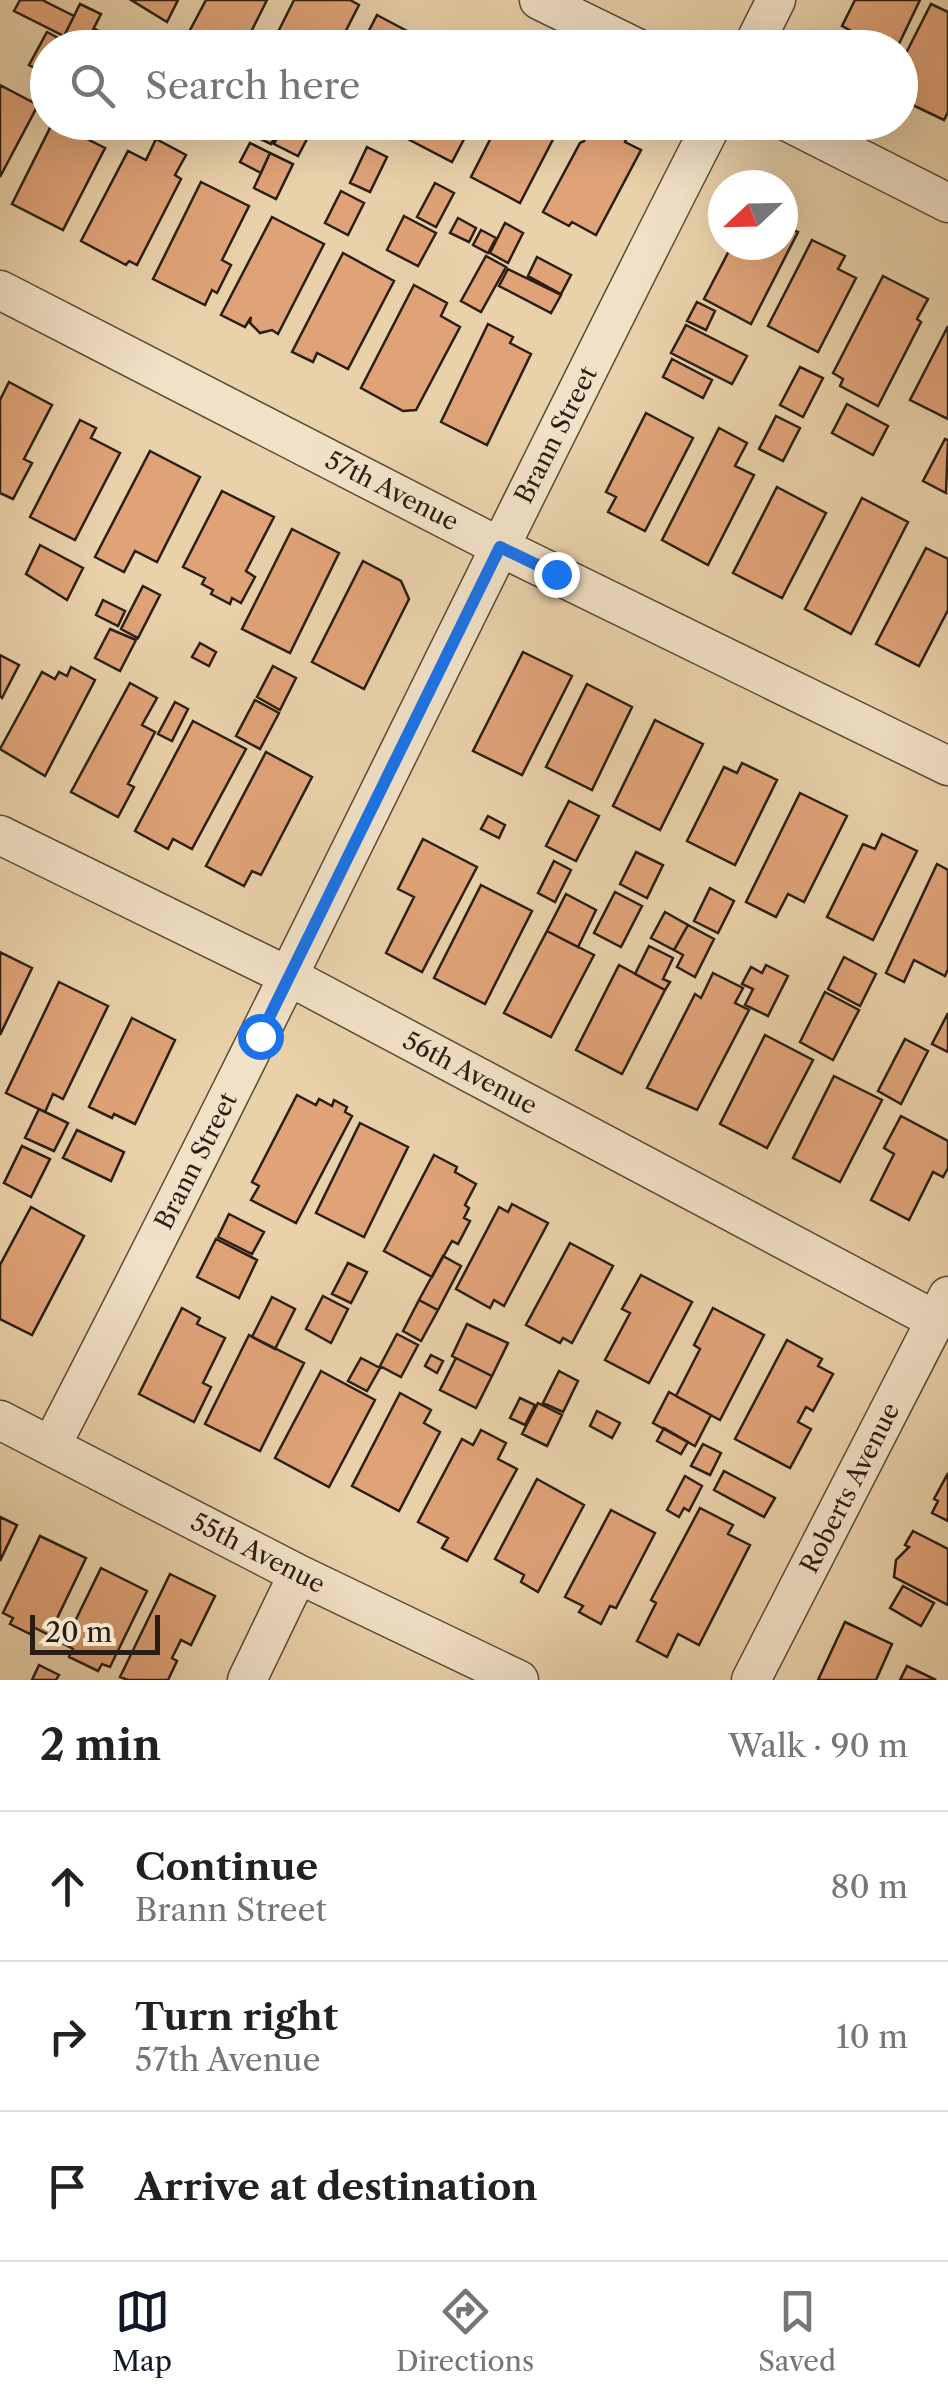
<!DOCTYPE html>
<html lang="en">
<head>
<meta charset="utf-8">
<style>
  body { margin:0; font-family:"Libre Caslon Text",serif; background:#f2f2f2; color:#222 }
  .compass { position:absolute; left:708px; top:170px; width:90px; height:90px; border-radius:50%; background:#fff; box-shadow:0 10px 40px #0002; rotate:248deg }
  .scale { position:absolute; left:30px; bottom:25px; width:130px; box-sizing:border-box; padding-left:10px; border:5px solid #2a1e14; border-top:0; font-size:28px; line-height:35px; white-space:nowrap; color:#2a1e14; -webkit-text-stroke:8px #f1e1c7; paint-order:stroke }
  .stop { position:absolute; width:30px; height:30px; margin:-22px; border:8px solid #1a73e8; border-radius:50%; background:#fff }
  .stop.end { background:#1a73e8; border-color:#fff; box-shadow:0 2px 10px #0008 }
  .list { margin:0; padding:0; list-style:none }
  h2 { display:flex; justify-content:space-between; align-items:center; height:130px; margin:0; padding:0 40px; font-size:42px }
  h2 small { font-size:32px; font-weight:400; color:#767676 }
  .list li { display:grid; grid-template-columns:65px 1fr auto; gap:30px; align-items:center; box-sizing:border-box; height:150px; padding:0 40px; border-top:2px solid #e0e0e0 }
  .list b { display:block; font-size:38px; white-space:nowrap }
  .list p { margin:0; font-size:32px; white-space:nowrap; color:#767676 }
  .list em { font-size:32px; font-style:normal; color:#767676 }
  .icon { flex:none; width:55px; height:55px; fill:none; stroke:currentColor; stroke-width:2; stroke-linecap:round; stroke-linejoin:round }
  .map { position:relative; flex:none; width:948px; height:1680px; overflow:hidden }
  .search { position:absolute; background:#fff; box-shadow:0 10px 40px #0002; left:30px; right:30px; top:30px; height:110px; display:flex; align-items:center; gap:25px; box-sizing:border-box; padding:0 35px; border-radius:55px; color:#767676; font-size:38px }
  .sheet { height:580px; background:#fff }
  nav { display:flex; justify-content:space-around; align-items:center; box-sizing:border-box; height:140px; border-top:2px solid #e0e0e0; background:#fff; font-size:28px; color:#767676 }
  nav a { display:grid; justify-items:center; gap:5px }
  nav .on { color:#111827 }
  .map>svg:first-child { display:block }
</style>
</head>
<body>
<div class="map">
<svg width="948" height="1680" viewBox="0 0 948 1680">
  <rect width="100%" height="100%" fill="#e9d1a9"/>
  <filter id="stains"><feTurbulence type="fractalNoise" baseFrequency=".002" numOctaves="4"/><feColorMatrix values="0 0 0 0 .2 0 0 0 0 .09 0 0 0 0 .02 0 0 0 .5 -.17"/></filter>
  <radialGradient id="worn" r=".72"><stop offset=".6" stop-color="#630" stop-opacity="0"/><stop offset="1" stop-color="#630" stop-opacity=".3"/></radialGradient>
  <path fill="#e0a378" stroke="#2a1e14" stroke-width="2.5" d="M 20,0 L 42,0 L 74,16 L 64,36 L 14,11 Z
    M 131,0 L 178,0 L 167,22 Z
    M 206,0 L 267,0 L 243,48 L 220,48 L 189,32 Z
    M 294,0 L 350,0 L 359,5 L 337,48 L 270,48 Z
    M 855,0 L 920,0 L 897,48 L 851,48 L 857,34 L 842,26 Z
    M 80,4 L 101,14 L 84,47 L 64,36 Z
    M 931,4 L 948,12 L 948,112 L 944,120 L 900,99 L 900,65 Z
    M 377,15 L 426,41 L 423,48 L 360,48 Z
    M 95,29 L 130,48 L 85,48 Z
    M 47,32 L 77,48 L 48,48 L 48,75 L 29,65 Z
    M 0,85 L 38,105 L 0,177 Z
    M 53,122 L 105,148 L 63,230 L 12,204 Z
    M 258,122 L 281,126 L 271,144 L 252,135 Z
    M 285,122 L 316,122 L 298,156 L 274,144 Z
    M 411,122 L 473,122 L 452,162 L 404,137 Z
    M 499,122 L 562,122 L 520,203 L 471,177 Z
    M 586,122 L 603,122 L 628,136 L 625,142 L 641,150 L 596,235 L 572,222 L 569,226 L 543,212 L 580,143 L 584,141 L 588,130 Z
    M 156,139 L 186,155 L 175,175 L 181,179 L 137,265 L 129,261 L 126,265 L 81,241 L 128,151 L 146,160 Z
    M 250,143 L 270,153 L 261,173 L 240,162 Z
    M 367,147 L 387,157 L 370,192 L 350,183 Z
    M 270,153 L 293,164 L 276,199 L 254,188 Z
    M 201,182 L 249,206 L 222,260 L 231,265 L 217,293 L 212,290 L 205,305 L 153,279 Z
    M 435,183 L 454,193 L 436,227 L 417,217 Z
    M 341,191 L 364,203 L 348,235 L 325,223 Z
    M 404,216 L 436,233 L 418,266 L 387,250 Z
    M 272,217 L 324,244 L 278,334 L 272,330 L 260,333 L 250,323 L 251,317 L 245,327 L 221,315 Z
    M 458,218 L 476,228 L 469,242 L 450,233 Z
    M 505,223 L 523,233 L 508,263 L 490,253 Z
    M 783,225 L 798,232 L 751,324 L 704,299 L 732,245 L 783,245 Z
    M 481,230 L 496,238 L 488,253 L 473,245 Z
    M 812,240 L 845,256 L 838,269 L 856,278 L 818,352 L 768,326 Z
    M 343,253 L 394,281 L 348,369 L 317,353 L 313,362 L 292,352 Z
    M 486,256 L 506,267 L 481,312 L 461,301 Z
    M 537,257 L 571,275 L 561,294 L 528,276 Z
    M 508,269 L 561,295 L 551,313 L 499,286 Z
    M 883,276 L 928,299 L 917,319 L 921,322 L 878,406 L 840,386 L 843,379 L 833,373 Z
    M 414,285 L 447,303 L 441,316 L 460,327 L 416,410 L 403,411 L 361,388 Z
    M 697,302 L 715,311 L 706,330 L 687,321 Z
    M 488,324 L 513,337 L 510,343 L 531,354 L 487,445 L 441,422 Z
    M 686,325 L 747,356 L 732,384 L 671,353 Z
    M 948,326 L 948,419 L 910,400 Z
    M 672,359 L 712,380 L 703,398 L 663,377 Z
    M 800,367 L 823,378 L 803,417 L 780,405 Z
    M 9,382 L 52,405 L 24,459 L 32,463 L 13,499 L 0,493 L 0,400 Z
    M 847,404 L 888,426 L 873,455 L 832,433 Z
    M 646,413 L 693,438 L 645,531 L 608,512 L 616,497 L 606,492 Z
    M 776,416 L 800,428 L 783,461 L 759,449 Z
    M 80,420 L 96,428 L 91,438 L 120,453 L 75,540 L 30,517 Z
    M 719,428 L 747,443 L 735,466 L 754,475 L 708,565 L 662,540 Z
    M 945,439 L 948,440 L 946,493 L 923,481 Z
    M 150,451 L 200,477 L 157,562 L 135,551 L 124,572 L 95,557 Z
    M 777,487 L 826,513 L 782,598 L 733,573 Z
    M 222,491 L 274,517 L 246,571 L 255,577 L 241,603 L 232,598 L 230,604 L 211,594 L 213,590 L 202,584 L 205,578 L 183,567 Z
    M 862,498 L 908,522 L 851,634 L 805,609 Z
    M 292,529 L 339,553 L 290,653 L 242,629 Z
    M 40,545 L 83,568 L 67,600 L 26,574 Z
    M 926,548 L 948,559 L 948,610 L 919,666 L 876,644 Z
    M 363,561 L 401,581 L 409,599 L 364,689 L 312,662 Z
    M 143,586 L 160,595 L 138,638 L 121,629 Z
    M 103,600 L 125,611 L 118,626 L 96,615 Z
    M 110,629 L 136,640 L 120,671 L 95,658 Z
    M 200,643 L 216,652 L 209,666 L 192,657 Z
    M 523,652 L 572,676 L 522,775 L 473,751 Z
    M 0,655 L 19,665 L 2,698 L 0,696 Z
    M 273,666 L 296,678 L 280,710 L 257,697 Z
    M 71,667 L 95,680 L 45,776 L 0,749 L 42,672 L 55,679 L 59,672 L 67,676 Z
    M 130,683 L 157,698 L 142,725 L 155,732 L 128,784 L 134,787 L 118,817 L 71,792 Z
    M 587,684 L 632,707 L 592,790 L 546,767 Z
    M 255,700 L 279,713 L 260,749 L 236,736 Z
    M 175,702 L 188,709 L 172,741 L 158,734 Z
    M 655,720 L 703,744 L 660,830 L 613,806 Z
    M 193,721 L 246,749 L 192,849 L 173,839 L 168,849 L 135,831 Z
    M 266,752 L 312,777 L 261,875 L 252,871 L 244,886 L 206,866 Z
    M 742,763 L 777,780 L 735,865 L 687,841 L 724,767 L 737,773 Z
    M 800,793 L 847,816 L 804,902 L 788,894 L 776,917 L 746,902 Z
    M 569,801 L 599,816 L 576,861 L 546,846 Z
    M 488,816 L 505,825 L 499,838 L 481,829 Z
    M 882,834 L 917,851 L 873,940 L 827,917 L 863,844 L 875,849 Z
    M 423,839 L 477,867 L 422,972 L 386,953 L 414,897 L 398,889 Z
    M 636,852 L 663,865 L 647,898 L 620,884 Z
    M 554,861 L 571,870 L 555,902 L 538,893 Z
    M 937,864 L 948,870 L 948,969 L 945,976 L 914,960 L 904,982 L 886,973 Z
    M 481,885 L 532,911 L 485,1004 L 434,978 Z
    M 710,888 L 734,901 L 718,933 L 694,921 Z
    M 615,892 L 642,906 L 621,947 L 594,933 Z
    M 566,894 L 596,910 L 578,947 L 547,931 Z
    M 665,912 L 688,925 L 674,950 L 651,938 Z
    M 688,925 L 714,939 L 695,977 L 677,967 L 683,955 L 674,950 Z
    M 547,931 L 594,955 L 551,1037 L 504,1013 Z
    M 649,946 L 673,958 L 663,979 L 670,982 L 665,990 L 635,974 Z
    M 0,952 L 32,968 L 0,1035 Z
    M 844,957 L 876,974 L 860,1006 L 828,989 Z
    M 619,965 L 665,990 L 622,1074 L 576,1050 Z
    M 766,965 L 788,976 L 768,1016 L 745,1005 L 753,989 L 742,984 L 751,967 L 762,973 Z
    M 713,973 L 743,988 L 735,1003 L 749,1010 L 697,1110 L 647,1088 L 695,994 L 701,998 Z
    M 59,982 L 108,1006 L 63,1099 L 53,1094 L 45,1112 L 6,1093 Z
    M 825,992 L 859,1010 L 833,1060 L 800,1042 Z
    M 948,1013 L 948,1052 L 932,1044 Z
    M 132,1018 L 175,1040 L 135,1124 L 114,1114 L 112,1118 L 89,1107 Z
    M 765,1035 L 813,1060 L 767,1148 L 720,1124 Z
    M 905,1039 L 928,1051 L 901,1104 L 878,1091 Z
    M 834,1076 L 882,1100 L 840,1182 L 793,1158 Z
    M 297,1095 L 316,1105 L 319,1099 L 332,1106 L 334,1100 L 347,1107 L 345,1112 L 352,1116 L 296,1223 L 251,1200 L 259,1186 L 252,1182 Z
    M 39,1109 L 68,1123 L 54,1151 L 25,1138 Z
    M 901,1116 L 948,1141 L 948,1168 L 943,1177 L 933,1172 L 909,1220 L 871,1200 L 894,1154 L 884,1148 Z
    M 360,1123 L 408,1147 L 364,1237 L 316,1213 Z
    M 77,1130 L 124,1152 L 111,1181 L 63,1158 Z
    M 22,1146 L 50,1159 L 31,1197 L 4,1183 Z
    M 434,1155 L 457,1167 L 455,1172 L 476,1184 L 465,1205 L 469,1208 L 464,1218 L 470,1221 L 458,1244 L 452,1241 L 432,1277 L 384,1251 Z
    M 512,1204 L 548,1223 L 504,1306 L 494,1300 L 490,1308 L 456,1289 L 499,1207 L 508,1212 Z
    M 31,1207 L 84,1236 L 32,1335 L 0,1319 L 0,1265 Z
    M 229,1214 L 264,1232 L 252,1254 L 218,1237 Z
    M 216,1239 L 257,1260 L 239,1298 L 197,1277 Z
    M 570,1243 L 613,1266 L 572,1343 L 563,1338 L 560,1343 L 526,1325 Z
    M 443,1256 L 461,1266 L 438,1310 L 419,1300 Z
    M 348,1263 L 367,1272 L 351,1303 L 332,1294 Z
    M 641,1275 L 692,1302 L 649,1383 L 605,1360 L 630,1313 L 622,1309 Z
    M 323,1296 L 348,1309 L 331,1343 L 306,1329 Z
    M 272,1297 L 295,1309 L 275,1349 L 252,1337 Z
    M 419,1300 L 438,1310 L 421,1341 L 403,1331 Z
    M 182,1308 L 200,1318 L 197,1324 L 225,1338 L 203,1383 L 211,1387 L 194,1422 L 139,1394 Z
    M 713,1308 L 764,1335 L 720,1420 L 676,1396 L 700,1349 L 694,1345 Z
    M 467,1324 L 508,1343 L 492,1376 L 452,1356 Z
    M 397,1334 L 418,1345 L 401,1377 L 380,1366 Z
    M 249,1335 L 304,1363 L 260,1451 L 205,1424 Z
    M 787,1340 L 822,1359 L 818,1366 L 833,1374 L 813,1411 L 806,1407 L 798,1422 L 811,1429 L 790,1468 L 735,1439 Z
    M 431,1355 L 443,1361 L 437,1373 L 425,1366 Z
    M 361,1358 L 380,1368 L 367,1391 L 348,1381 Z
    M 456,1358 L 492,1376 L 476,1408 L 440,1390 Z
    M 321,1371 L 375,1400 L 329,1487 L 275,1458 Z
    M 559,1371 L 578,1381 L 563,1412 L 543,1403 Z
    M 669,1392 L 711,1415 L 695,1446 L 653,1423 Z
    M 400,1393 L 431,1410 L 424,1423 L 440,1432 L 399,1511 L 352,1486 Z
    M 520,1398 L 535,1405 L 525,1425 L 510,1418 Z
    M 538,1403 L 562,1415 L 547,1446 L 522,1434 Z
    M 597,1411 L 620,1423 L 612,1438 L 590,1426 Z
    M 664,1428 L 688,1442 L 681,1454 L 657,1441 Z
    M 481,1430 L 506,1443 L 498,1459 L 517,1469 L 467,1561 L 442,1548 L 448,1538 L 418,1522 L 462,1439 L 473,1445 Z
    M 703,1444 L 721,1453 L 710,1475 L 691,1466 Z
    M 724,1471 L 775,1498 L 764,1517 L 714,1490 Z
    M 948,1473 L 948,1521 L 932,1513 L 938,1501 L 934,1499 Z
    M 685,1476 L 702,1486 L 689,1511 L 684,1508 L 679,1517 L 667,1510 Z
    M 537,1479 L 584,1505 L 538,1592 L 521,1582 L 524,1575 L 495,1559 Z
    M 700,1508 L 733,1525 L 728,1534 L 750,1545 L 699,1645 L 678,1634 L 667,1657 L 637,1641 L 656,1603 L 651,1600 Z
    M 611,1510 L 655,1533 L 616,1608 L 610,1606 L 601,1624 L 579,1612 L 583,1606 L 565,1597 Z
    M 0,1517 L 17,1525 L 0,1561 Z
    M 913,1531 L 948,1549 L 948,1605 L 894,1577 L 896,1560 L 909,1547 L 905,1545 Z
    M 40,1536 L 86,1558 L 49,1635 L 33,1627 L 30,1634 L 10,1624 L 13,1618 L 3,1613 Z
    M 101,1568 L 147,1591 L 110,1667 L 102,1664 L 98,1671 L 69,1657 L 73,1649 L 64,1644 Z
    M 170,1574 L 215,1596 L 191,1645 L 181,1640 L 172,1658 L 177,1661 L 168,1680 L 128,1680 L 120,1677 Z
    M 903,1586 L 934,1603 L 921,1626 L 890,1608 Z
    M 845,1622 L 892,1644 L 876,1680 L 818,1680 Z
    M 39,1665 L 59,1675 L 56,1680 L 32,1680 Z
    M 907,1666 L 936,1680 L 900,1680 Z"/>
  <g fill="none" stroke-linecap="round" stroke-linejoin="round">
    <g stroke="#5a4b39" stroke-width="41">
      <path id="minor" d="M 539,0 L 637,48
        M 752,48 L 776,0
        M 788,122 L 948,203
        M 0,290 L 500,547 L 948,766
        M 0,835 L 290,977 L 935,1320
        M 0,1420 L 298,1574 L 519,1680
        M 51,1446 C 278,1008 488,562 713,122
        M 247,1680 L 298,1574
        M 751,1680 L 948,1296"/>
    </g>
    <use href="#minor" stroke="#f1e1c7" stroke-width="38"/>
  </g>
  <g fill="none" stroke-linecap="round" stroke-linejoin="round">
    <path stroke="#1a73e8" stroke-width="12" d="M 260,1036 L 500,547 L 556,574"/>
  </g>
  <g text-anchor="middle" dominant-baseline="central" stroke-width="9" stroke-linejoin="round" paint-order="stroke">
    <g font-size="25" fill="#2a1e14" stroke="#f1e1c7">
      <text transform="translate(556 435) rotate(-63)">Brann Street</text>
      <text transform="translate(392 491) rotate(27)">57th Avenue</text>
      <text transform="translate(470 1073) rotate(28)">56th Avenue</text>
      <text transform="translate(196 1161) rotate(-63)">Brann Street</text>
      <text transform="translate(850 1488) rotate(-63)">Roberts Avenue</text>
      <text transform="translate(258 1553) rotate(27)">55th Avenue</text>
    </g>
  </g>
  <rect width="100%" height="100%" filter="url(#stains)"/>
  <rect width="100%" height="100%" fill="url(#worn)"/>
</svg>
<svg class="compass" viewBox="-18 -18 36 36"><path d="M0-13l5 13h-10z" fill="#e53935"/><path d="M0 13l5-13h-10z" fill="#767676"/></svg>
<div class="scale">20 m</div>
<div class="stop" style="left:260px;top:1036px"></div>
<div class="stop end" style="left:556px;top:574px"></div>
<div class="search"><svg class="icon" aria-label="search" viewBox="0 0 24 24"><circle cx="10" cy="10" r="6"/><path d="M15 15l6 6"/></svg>Search here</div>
</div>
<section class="sheet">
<h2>2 min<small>Walk · 90 m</small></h2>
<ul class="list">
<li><svg class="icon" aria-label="ahead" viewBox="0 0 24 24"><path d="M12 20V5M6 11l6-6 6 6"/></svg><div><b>Continue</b><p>Brann Street</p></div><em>80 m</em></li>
<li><svg class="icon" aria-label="right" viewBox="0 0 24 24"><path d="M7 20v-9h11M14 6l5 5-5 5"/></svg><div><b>Turn right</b><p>57th Avenue</p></div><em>10 m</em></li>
<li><svg class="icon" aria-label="arrive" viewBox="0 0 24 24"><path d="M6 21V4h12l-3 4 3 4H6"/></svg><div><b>Arrive at destination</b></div></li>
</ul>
</section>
<nav>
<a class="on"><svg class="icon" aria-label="map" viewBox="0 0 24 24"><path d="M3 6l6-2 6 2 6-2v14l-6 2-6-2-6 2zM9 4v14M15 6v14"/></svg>Map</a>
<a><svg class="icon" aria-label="directions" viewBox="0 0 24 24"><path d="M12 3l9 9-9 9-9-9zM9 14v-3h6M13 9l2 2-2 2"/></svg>Directions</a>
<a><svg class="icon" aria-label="saved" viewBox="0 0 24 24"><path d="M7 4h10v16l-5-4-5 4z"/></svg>Saved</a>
</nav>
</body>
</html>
